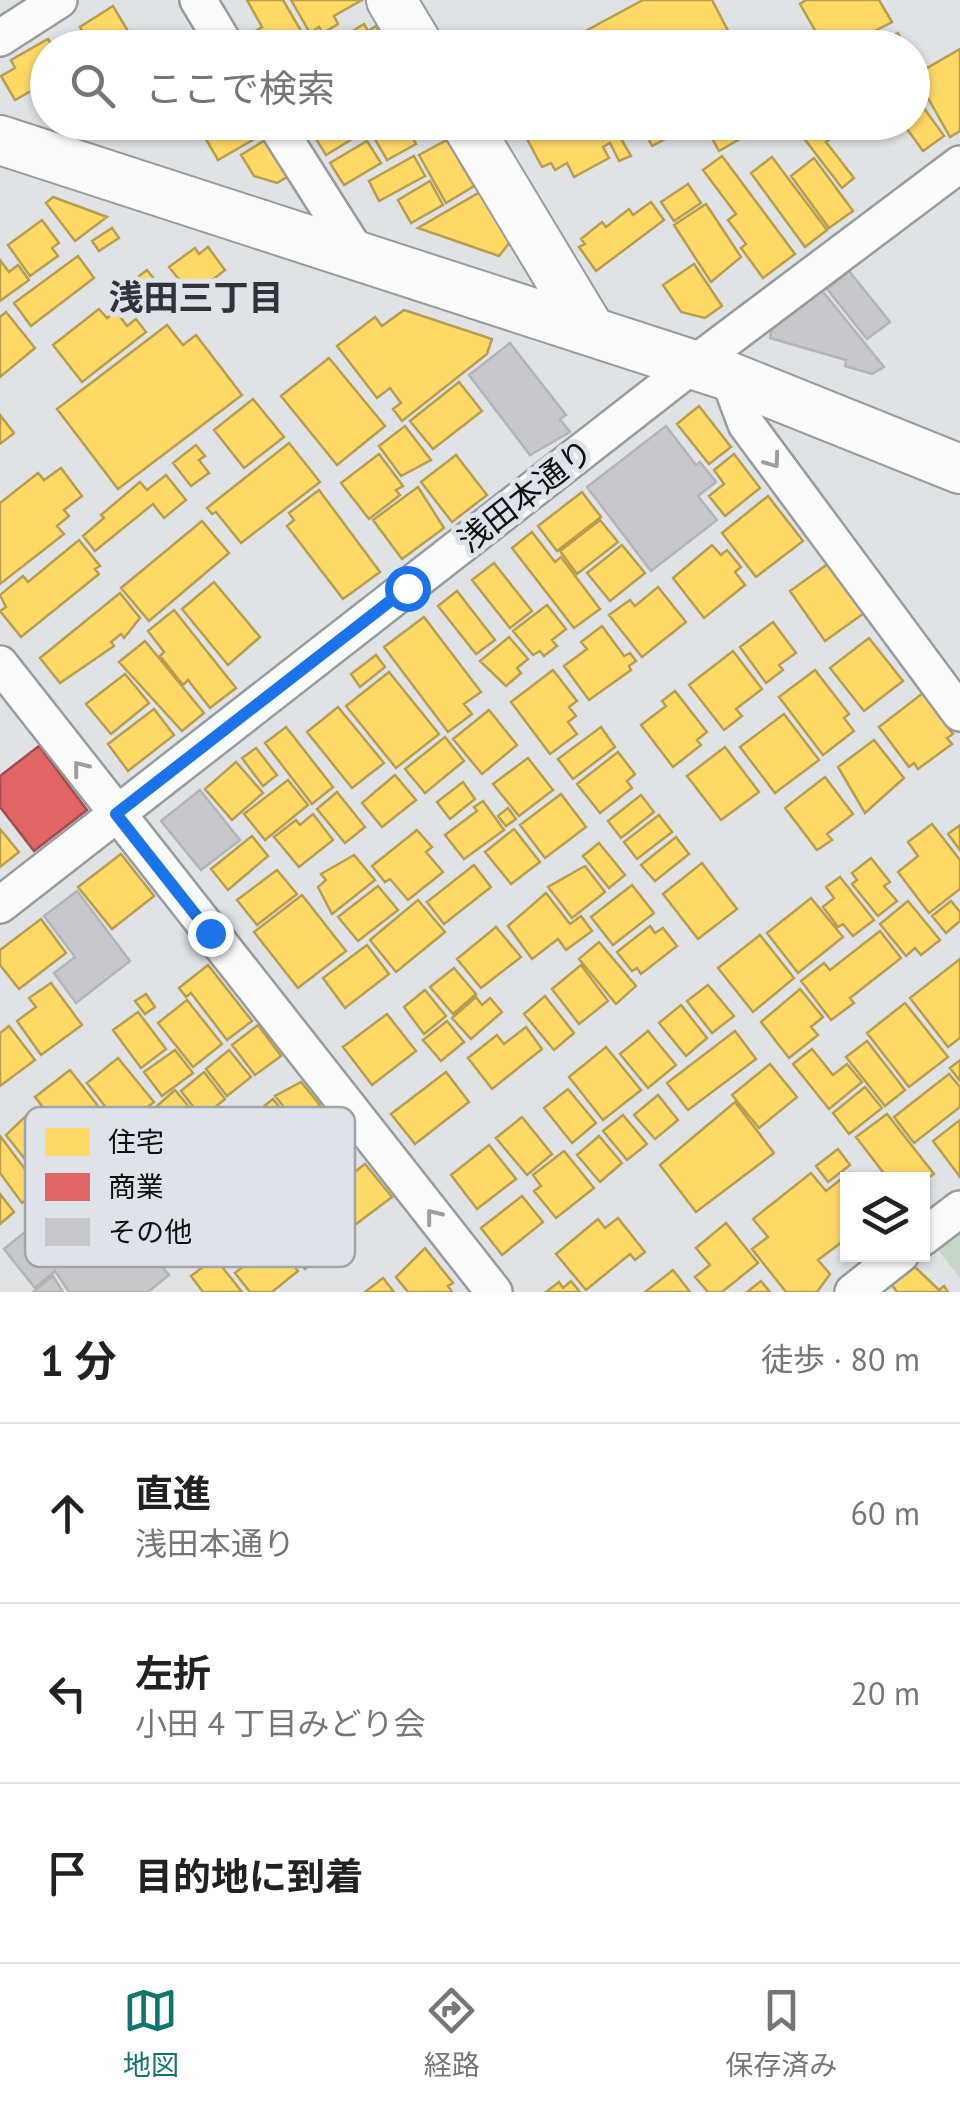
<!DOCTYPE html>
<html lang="ja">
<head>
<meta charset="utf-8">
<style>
  body { margin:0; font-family:"PT Sans","Noto Sans JP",sans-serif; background:#f2f2f2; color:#222 }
  .controls { position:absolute; right:30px; bottom:30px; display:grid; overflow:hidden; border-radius:0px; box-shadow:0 2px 8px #0004 }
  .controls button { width:90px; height:90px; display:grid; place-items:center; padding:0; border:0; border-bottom:2px solid #e0e0e0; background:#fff; color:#222; font:50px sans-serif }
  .stop { position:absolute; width:30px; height:30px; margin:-22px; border:8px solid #1a73e8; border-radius:50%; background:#fff }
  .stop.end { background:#1a73e8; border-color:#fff; box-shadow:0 2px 10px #0008 }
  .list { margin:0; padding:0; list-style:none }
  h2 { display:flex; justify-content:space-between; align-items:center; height:130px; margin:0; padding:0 40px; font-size:42px }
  h2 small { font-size:32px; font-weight:400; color:#767676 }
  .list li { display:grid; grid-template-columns:65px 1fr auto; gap:30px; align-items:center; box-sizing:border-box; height:180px; padding:0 40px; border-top:2px solid #e0e0e0 }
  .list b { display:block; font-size:38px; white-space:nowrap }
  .list p { margin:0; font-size:32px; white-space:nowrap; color:#767676 }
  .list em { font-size:32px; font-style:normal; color:#767676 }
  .icon { flex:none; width:55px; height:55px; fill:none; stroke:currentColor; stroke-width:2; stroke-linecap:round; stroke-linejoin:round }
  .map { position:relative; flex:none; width:960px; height:1292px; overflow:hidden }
  .search { position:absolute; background:#fff; box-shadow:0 2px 8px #0004; left:30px; right:30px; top:30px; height:110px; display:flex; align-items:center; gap:25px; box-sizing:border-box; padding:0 35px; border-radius:55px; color:#767676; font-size:38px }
  .sheet { height:670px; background:#fff }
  nav { display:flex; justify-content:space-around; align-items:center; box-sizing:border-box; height:140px; border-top:2px solid #e0e0e0; background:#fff; font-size:28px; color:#767676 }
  nav a { display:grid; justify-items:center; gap:5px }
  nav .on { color:#0f766e }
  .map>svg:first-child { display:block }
</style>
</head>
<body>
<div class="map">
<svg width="960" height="1292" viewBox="0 0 960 1292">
  <rect width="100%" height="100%" fill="#e0e3e6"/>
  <path fill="#c4d6c4" d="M 960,1227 L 960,1278 L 935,1246 Z"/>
  <path fill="#ffd966" stroke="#b79d4d" stroke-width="2.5" d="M 247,0 L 283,0 L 307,41 L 296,48 L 257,48 L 249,35 L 262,27 Z
    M 291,0 L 362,0 L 334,16 L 338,24 L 323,33 L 319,27 L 310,33 Z
    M 643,0 L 712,0 L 737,48 L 554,48 Z
    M 806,0 L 879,0 L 892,22 L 873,32 L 880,44 L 898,33 L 906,48 L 825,48 L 800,4 Z
    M 113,6 L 138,48 L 92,48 L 80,27 Z
    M 364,24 L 368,31 L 376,26 L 389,48 L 325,48 Z
    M 69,38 L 74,48 L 48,48 L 48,99 L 40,86 L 15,100 L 1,76 L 15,68 L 11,60 L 48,39 L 53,47 Z
    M 960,49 L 960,131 L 950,137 L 915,75 Z
    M 921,104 L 944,136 L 923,151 L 902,122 L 912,122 L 912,110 Z
    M 196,122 L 254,122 L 251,128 L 256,138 L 218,160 Z
    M 326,122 L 356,122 L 362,133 L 326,155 L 311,131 Z
    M 365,122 L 404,122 L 416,144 L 387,160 Z
    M 518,122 L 659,122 L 667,138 L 652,146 L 642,126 L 620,137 L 631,156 L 619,161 L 610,143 L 603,147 L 609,158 L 574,177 L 567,163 L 555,170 L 551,163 L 542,167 Z
    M 703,122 L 769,122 L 719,151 Z
    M 822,122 L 833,137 L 826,142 L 854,178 L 842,188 L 793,124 Z
    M 270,137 L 292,174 L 277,183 L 254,176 L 241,155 Z
    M 447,140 L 474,186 L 446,203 L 419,155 Z
    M 367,141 L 381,163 L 344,185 L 330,163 Z
    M 414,156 L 425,176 L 379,201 L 369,181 Z
    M 722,156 L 795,254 L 763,278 L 741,248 L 746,244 L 728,220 L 736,214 L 703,170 Z
    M 772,157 L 827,230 L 805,247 L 751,173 Z
    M 814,158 L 853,211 L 829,228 L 791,176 Z
    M 430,181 L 443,205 L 411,223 L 398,200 Z
    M 688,184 L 701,203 L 674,221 L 661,202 Z
    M 480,192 L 510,242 L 499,256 L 418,228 Z
    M 53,197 L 107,217 L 75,241 L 46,203 Z
    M 651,202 L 664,220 L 596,271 L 579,247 L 585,244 L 581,239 L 602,222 L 606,227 L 629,209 L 633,215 Z
    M 706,204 L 741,257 L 711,282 L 674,225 Z
    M 42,220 L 59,243 L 52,248 L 58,256 L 30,276 L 8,245 Z
    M 112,228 L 119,238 L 99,251 L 92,241 Z
    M 208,247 L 225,270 L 192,296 L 169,267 L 195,248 L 199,254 Z
    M 78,256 L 94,278 L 31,326 L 14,303 Z
    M 0,260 L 9,272 L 18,265 L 29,280 L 0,301 Z
    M 694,264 L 722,306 L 705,318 L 681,312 L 663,285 Z
    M 147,270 L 162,289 L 137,308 L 122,289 Z
    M 99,309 L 107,318 L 116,311 L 127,326 L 136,319 L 146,332 L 82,382 L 53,345 Z
    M 404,310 L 492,339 L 487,354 L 402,421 L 393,409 L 401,403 L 390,388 L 377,398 L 337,346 L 375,317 L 382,326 Z
    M 6,312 L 35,348 L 0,377 L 0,317 Z
    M 167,325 L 183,345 L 196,335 L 242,395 L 118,489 L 57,409 Z
    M 329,358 L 385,426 L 337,465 L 281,396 Z
    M 459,382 L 482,411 L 433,449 L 410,421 Z
    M 253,399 L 284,437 L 244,468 L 214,430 Z
    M 699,406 L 731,447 L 709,464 L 677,424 Z
    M 0,415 L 14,433 L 0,444 Z
    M 405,426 L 431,460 L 401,476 L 379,446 Z
    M 289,443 L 320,482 L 241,543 L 216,512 L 212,514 L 207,508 Z
    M 196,445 L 205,456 L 199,460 L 209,473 L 191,486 L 173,463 Z
    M 379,454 L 403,486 L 396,490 L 400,495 L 369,519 L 341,483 Z
    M 734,454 L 760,488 L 725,516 L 709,496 L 724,484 L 714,470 Z
    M 456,455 L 487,495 L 452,522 L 421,482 Z
    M 61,468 L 82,496 L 64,510 L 69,516 L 57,526 L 64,534 L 0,584 L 0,503 L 38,473 L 44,480 Z
    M 166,475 L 186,500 L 164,518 L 153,504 L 95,551 L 83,536 L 104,518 L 101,515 L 140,482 L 147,490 Z
    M 418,487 L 444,528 L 402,559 L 373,520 Z
    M 319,490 L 380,572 L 343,599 L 287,526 L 294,520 L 289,513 Z
    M 582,492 L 601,517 L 557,551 L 538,526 Z
    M 768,496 L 803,541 L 756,577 L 722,533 Z
    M 600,520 L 618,542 L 577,574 L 560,551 Z
    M 202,521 L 229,553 L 149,621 L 121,588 Z
    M 532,532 L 555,562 L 561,557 L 600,609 L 574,628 L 512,548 Z
    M 79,540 L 100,566 L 95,569 L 99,574 L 21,637 L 0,611 L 6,607 L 0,595 L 23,576 L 28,582 Z
    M 622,545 L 645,573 L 610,601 L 587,573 Z
    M 712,545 L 721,555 L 727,550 L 741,567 L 735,572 L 745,585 L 704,618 L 673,578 Z
    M 832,561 L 867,611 L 825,641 L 790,591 Z
    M 494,563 L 532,611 L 510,628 L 472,580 Z
    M 214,582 L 260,637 L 228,665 L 182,609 Z
    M 658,587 L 686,622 L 642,657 L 609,615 L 630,600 L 635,606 Z
    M 457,591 L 495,640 L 476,654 L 438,606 Z
    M 120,593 L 140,618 L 124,638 L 121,634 L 111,642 L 114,646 L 60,683 L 40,658 Z
    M 547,605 L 566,629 L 552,640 L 557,646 L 544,656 L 540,651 L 533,655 L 513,631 Z
    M 174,610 L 236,688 L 210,708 L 188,680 L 183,685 L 160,656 L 164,652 L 148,631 Z
    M 424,617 L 481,692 L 464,704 L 472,714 L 448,732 L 384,647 Z
    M 773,622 L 796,653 L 779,665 L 783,670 L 766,683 L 740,647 Z
    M 602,626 L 624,656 L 630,653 L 636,661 L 629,666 L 631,670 L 589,700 L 564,666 L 587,649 L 581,642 Z
    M 509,637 L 528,659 L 517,668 L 521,673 L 506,686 L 480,661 Z
    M 869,638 L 903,681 L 864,711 L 830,668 Z
    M 145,641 L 204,713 L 182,731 L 119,662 Z
    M 733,651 L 762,689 L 736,709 L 742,716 L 724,730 L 689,685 Z
    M 376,655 L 385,667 L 360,687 L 351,674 Z
    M 553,670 L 577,701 L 569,707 L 576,716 L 568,722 L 577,734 L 550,754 L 511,702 Z
    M 815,670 L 849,714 L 844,718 L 854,731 L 823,755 L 779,697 Z
    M 389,672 L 439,734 L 396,768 L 346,706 Z
    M 125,674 L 149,703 L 111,734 L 86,704 Z
    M 675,691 L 707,732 L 697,740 L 701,745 L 673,767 L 641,725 L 666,706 L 662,701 Z
    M 923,693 L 953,734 L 947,738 L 952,744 L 918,769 L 914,763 L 909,767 L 879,727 Z
    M 338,707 L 384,763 L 352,788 L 307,732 Z
    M 154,709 L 174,735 L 128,771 L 108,744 Z
    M 489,710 L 517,745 L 482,774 L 453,739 Z
    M 784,714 L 819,760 L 775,793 L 740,747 Z
    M 286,727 L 333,787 L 312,804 L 265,743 Z
    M 601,727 L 615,747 L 573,779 L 558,759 Z
    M 445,737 L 464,761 L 425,793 L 405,769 Z
    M 874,740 L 904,778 L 865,813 L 838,767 Z
    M 725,747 L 759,792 L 721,820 L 687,776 Z
    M 256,748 L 277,775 L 263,786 L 242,758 Z
    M 618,752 L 635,774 L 627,781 L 632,788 L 600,813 L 577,784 Z
    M 528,758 L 553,790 L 519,816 L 493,784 Z
    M 236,762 L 263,793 L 232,820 L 205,789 Z
    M 395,775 L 416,800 L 382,827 L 362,803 Z
    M 825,777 L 853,814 L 827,834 L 832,840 L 817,850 L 785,808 Z
    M 288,780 L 308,805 L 265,840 L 244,814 Z
    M 463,782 L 475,799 L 450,819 L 437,802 Z
    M 337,792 L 365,827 L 345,843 L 317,809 Z
    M 561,794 L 586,827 L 545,858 L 520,825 Z
    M 641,795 L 654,812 L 621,838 L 608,821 Z
    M 483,801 L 504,830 L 464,859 L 445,835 L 477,811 L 474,807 Z
    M 508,808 L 516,819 L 506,826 L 498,816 Z
    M 313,814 L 333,840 L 299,867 L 274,837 L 296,820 L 300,825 Z
    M 659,815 L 672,832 L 637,859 L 624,842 Z
    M 932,824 L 960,860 L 960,889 L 929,913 L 898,872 L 918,856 L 908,842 Z
    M 960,825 L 960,850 L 948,834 Z
    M 0,829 L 19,852 L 0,867 Z
    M 514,829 L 540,862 L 511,884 L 485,852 Z
    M 417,830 L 432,847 L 426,852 L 443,872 L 408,900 L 390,879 L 385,882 L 372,866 Z
    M 252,836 L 268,856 L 228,890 L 211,869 Z
    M 676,837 L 689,854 L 655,881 L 641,865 Z
    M 599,843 L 625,875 L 609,888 L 583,856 Z
    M 121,854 L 154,896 L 112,929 L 78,887 Z
    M 354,855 L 375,880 L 332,914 L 318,887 L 326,880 L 321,874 Z
    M 871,858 L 890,882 L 884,886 L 897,901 L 878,916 L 852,884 L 857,880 L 852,873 Z
    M 702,863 L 737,909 L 698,939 L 663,894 Z
    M 474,865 L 491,887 L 444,924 L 427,902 Z
    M 585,866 L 605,892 L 572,918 L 548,887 Z
    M 277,870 L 297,894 L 257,925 L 237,900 Z
    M 840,877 L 874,920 L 853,936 L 843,924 L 838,927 L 823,907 L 834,898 L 826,887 Z
    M 632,885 L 654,913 L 613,945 L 591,917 Z
    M 378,886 L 398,910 L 358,941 L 338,917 Z
    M 546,893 L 570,924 L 581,916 L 592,931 L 566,950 L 558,939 L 532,959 L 508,926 Z
    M 302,895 L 346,951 L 298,988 L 254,932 Z
    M 811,898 L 843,937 L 798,973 L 767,933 Z
    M 418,900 L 445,932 L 396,972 L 370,940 Z
    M 908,901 L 940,940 L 921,955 L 915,948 L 906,956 L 880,924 Z
    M 951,901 L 960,912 L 960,921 L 946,933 L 932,916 Z
    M 41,919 L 66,953 L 19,989 L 0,965 L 0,950 Z
    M 650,926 L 655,933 L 663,928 L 677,946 L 641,974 L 637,968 L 632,971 L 617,952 Z
    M 496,927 L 521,957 L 481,988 L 457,959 Z
    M 880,931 L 901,958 L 850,998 L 854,1003 L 831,1020 L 801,981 L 824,963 L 830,970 Z
    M 760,935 L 794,978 L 753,1012 L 718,968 Z
    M 599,942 L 636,986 L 616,1004 L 579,959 Z
    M 367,945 L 389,974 L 345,1008 L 323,978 Z
    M 960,959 L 960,1038 L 948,1047 L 910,998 Z
    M 208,965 L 252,1021 L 227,1040 L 191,993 L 186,997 L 179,988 Z
    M 581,965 L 608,1001 L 579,1024 L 552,989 Z
    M 454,968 L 476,994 L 453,1014 L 430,987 Z
    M 51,983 L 82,1025 L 41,1055 L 17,1021 L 36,1007 L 29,998 Z
    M 708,985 L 734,1016 L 712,1033 L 687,1001 Z
    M 800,989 L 823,1017 L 811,1027 L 818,1035 L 789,1058 L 761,1022 Z
    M 425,990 L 446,1016 L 424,1034 L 404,1007 Z
    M 146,994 L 155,1007 L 145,1014 L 135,1001 Z
    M 545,996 L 574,1033 L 554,1050 L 524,1014 Z
    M 476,997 L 482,1005 L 490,998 L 502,1012 L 471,1039 L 452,1018 Z
    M 187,1000 L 222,1044 L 193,1067 L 158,1023 Z
    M 905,1003 L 948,1057 L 909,1087 L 867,1033 Z
    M 681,1005 L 707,1038 L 686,1056 L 659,1023 Z
    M 138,1012 L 166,1049 L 141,1068 L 113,1030 Z
    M 387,1014 L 416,1051 L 372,1085 L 343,1047 Z
    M 447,1021 L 464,1042 L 441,1061 L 423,1040 Z
    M 258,1025 L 281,1056 L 255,1075 L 232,1045 Z
    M 9,1026 L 35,1060 L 0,1086 L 0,1033 Z
    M 526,1027 L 542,1049 L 492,1089 L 468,1058 L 497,1035 L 504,1044 Z
    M 648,1031 L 676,1065 L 648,1088 L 620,1054 Z
    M 735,1031 L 756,1059 L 688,1110 L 667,1083 Z
    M 867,1041 L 905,1090 L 885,1106 L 846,1057 Z
    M 606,1047 L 641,1090 L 603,1120 L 569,1077 Z
    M 812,1049 L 833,1075 L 847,1064 L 862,1082 L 829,1109 L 793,1064 Z
    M 175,1050 L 193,1073 L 162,1096 L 144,1072 Z
    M 229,1050 L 251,1077 L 227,1096 L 206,1069 Z
    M 118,1058 L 154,1102 L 121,1127 L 87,1083 Z
    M 960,1060 L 960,1081 L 950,1068 Z
    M 770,1064 L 797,1097 L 759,1128 L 732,1095 Z
    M 70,1070 L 119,1133 L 84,1160 L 35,1097 Z
    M 204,1072 L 225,1099 L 202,1118 L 181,1091 Z
    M 446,1072 L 469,1102 L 415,1144 L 391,1114 Z
    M 949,1074 L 960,1087 L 960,1107 L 914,1143 L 894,1117 Z
    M 301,1082 L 320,1105 L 297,1123 L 275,1096 Z
    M 865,1087 L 882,1108 L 849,1134 L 833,1113 Z
    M 568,1089 L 596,1123 L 572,1143 L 544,1108 Z
    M 175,1090 L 199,1119 L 175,1139 L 156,1116 L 161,1112 L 157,1106 Z
    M 658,1095 L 678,1120 L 655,1139 L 634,1115 Z
    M 273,1099 L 295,1127 L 270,1146 L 249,1118 Z
    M 735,1102 L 774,1153 L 696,1212 L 660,1165 Z
    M 34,1108 L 76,1161 L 46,1186 L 6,1135 Z
    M 887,1114 L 934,1174 L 925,1180 L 929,1185 L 922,1190 L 922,1180 L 889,1180 L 856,1137 Z
    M 623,1115 L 647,1144 L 627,1160 L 603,1131 Z
    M 522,1117 L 552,1154 L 527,1175 L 496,1138 Z
    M 960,1120 L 960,1177 L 933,1141 Z
    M 0,1136 L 40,1189 L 22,1203 L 0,1173 Z
    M 599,1136 L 622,1163 L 600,1182 L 577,1155 Z
    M 489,1145 L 516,1179 L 477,1209 L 451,1175 Z
    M 838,1149 L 850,1165 L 828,1182 L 816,1166 Z
    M 564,1151 L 594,1188 L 556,1218 L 534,1191 L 541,1186 L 533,1175 Z
    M 365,1164 L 392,1197 L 343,1234 L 317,1201 Z
    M 811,1173 L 826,1191 L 849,1173 L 854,1180 L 848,1180 L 848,1248 L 842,1242 L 818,1260 L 830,1274 L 817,1292 L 786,1292 L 752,1249 L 768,1237 L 753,1219 Z
    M 0,1194 L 14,1212 L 0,1224 Z
    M 522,1196 L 543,1222 L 502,1255 L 481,1228 Z
    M 312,1205 L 341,1242 L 305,1269 L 277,1233 Z
    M 618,1218 L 645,1252 L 635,1260 L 630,1254 L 586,1290 L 556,1254 L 598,1219 L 605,1228 Z
    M 726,1223 L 758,1263 L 722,1292 L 708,1292 L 695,1277 L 710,1265 L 696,1248 Z
    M 275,1241 L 298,1271 L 272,1292 L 250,1292 L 235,1273 Z
    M 425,1248 L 453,1283 L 448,1286 L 452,1292 L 408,1292 L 396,1277 Z
    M 215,1258 L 242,1292 L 203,1292 L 191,1276 Z
    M 915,1267 L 939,1290 L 944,1286 L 948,1292 L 897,1292 L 892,1285 Z
    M 673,1270 L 690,1292 L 645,1292 Z
    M 383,1278 L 394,1292 L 365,1292 Z
    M 571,1281 L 580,1292 L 546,1292 L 559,1282 L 563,1288 Z
    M 761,1281 L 770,1292 L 747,1292 Z"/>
  <path fill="#e06666" stroke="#a14c4d" stroke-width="2.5" d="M 39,746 L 87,810 L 34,851 L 0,807 L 0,776 Z"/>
  <path fill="#c7c8cb" stroke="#b3b4b7" stroke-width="2.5" d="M 518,34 L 525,48 L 493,48 Z
    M 849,271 L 890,322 L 867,339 L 827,289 Z
    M 820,288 L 884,367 L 872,374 L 845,366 L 846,360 L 770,338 L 772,327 Z
    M 510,343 L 566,415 L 560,419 L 570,432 L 530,455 L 469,375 Z
    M 666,426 L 696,465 L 700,462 L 716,482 L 698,496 L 717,520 L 651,571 L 587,487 Z
    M 200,790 L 240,840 L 201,870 L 161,821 Z
    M 77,891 L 130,961 L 76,1003 L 54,973 L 75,957 L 44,916 Z
    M 107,1166 L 141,1208 L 110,1233 L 124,1250 L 140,1239 L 169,1275 L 148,1292 L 69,1292 L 55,1271 L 35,1288 L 4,1249 Z
    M 53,1276 L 63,1292 L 33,1292 Z"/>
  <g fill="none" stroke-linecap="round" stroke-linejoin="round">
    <g stroke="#989a9d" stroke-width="40">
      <path id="street" d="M 198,0 L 227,48
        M 0,38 L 59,0
        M 274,122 L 357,253
        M 728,376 L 746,424 L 960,713
        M 0,664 L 494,1292
        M 0,905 L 694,364 L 960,164
        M 922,1238 L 960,1209
        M 853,1292 L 901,1254"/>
    </g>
    <g stroke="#989a9d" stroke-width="52">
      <path id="secondary" d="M 391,0 L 420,48
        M 465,122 L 591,331
        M 0,140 L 728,376 L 960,469"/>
    </g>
    <use href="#street" stroke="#fafbfb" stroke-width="35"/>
    <use href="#secondary" stroke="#fafbfb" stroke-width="48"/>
  </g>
  <defs><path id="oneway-chevron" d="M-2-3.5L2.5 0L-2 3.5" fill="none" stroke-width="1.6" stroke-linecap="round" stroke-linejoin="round" transform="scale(2.5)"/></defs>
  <g stroke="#9c9d9e">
    <use href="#oneway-chevron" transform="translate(773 461) rotate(54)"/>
    <use href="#oneway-chevron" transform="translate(80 768) rotate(-128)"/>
    <use href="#oneway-chevron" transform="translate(433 1216) rotate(-128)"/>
  </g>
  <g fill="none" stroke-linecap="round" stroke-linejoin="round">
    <path stroke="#1a73e8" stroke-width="12" d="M 210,933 L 116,814 L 407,588"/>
  </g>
  <g text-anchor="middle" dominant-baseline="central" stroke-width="10" stroke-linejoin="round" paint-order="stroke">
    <g font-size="32" fill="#0e1012" stroke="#dde3e9">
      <text transform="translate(525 495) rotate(-38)">浅田本通り</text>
    </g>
    <g font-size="35" font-weight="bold" fill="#303439" stroke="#dde3e9">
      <text x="196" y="297">浅田三丁目</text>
    </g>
  </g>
  <rect x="25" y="1107" width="330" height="160" rx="15" fill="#dde3e9" stroke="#9fa4a8" stroke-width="2.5"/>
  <rect x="45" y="1128" width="45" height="28" fill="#ffd966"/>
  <rect x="45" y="1173" width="45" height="28" fill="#e06666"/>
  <rect x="45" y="1218" width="45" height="28" fill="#c7c8cb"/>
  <g font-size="28" fill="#0e1012">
    <text x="108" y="1152">住宅</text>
    <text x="108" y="1197">商業</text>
    <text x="108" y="1242">その他</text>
  </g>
</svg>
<div class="controls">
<button><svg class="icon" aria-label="layers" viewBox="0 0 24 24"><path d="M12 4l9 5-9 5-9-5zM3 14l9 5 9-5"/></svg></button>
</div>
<div class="stop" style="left:407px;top:588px"></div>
<div class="stop end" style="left:210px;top:933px"></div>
<div class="search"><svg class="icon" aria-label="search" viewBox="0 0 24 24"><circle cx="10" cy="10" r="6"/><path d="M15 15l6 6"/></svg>ここで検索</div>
</div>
<section class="sheet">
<h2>1 分<small>徒歩 · 80 m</small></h2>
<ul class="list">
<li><svg class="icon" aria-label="ahead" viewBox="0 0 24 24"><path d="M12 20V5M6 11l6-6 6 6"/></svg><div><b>直進</b><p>浅田本通り</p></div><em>60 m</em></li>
<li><svg class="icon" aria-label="left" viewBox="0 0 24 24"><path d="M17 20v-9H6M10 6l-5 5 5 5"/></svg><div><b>左折</b><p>小田 4 丁目みどり会</p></div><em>20 m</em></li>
<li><svg class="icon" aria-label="arrive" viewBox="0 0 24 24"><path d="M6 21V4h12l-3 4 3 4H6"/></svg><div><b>目的地に到着</b></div></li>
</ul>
</section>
<nav>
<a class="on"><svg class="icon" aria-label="map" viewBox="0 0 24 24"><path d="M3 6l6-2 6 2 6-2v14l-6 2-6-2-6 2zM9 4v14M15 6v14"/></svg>地図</a>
<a><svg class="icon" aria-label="directions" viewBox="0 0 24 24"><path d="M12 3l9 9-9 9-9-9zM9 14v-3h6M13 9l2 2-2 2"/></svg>経路</a>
<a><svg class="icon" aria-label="saved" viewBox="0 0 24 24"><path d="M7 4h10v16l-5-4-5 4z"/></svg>保存済み</a>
</nav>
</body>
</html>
